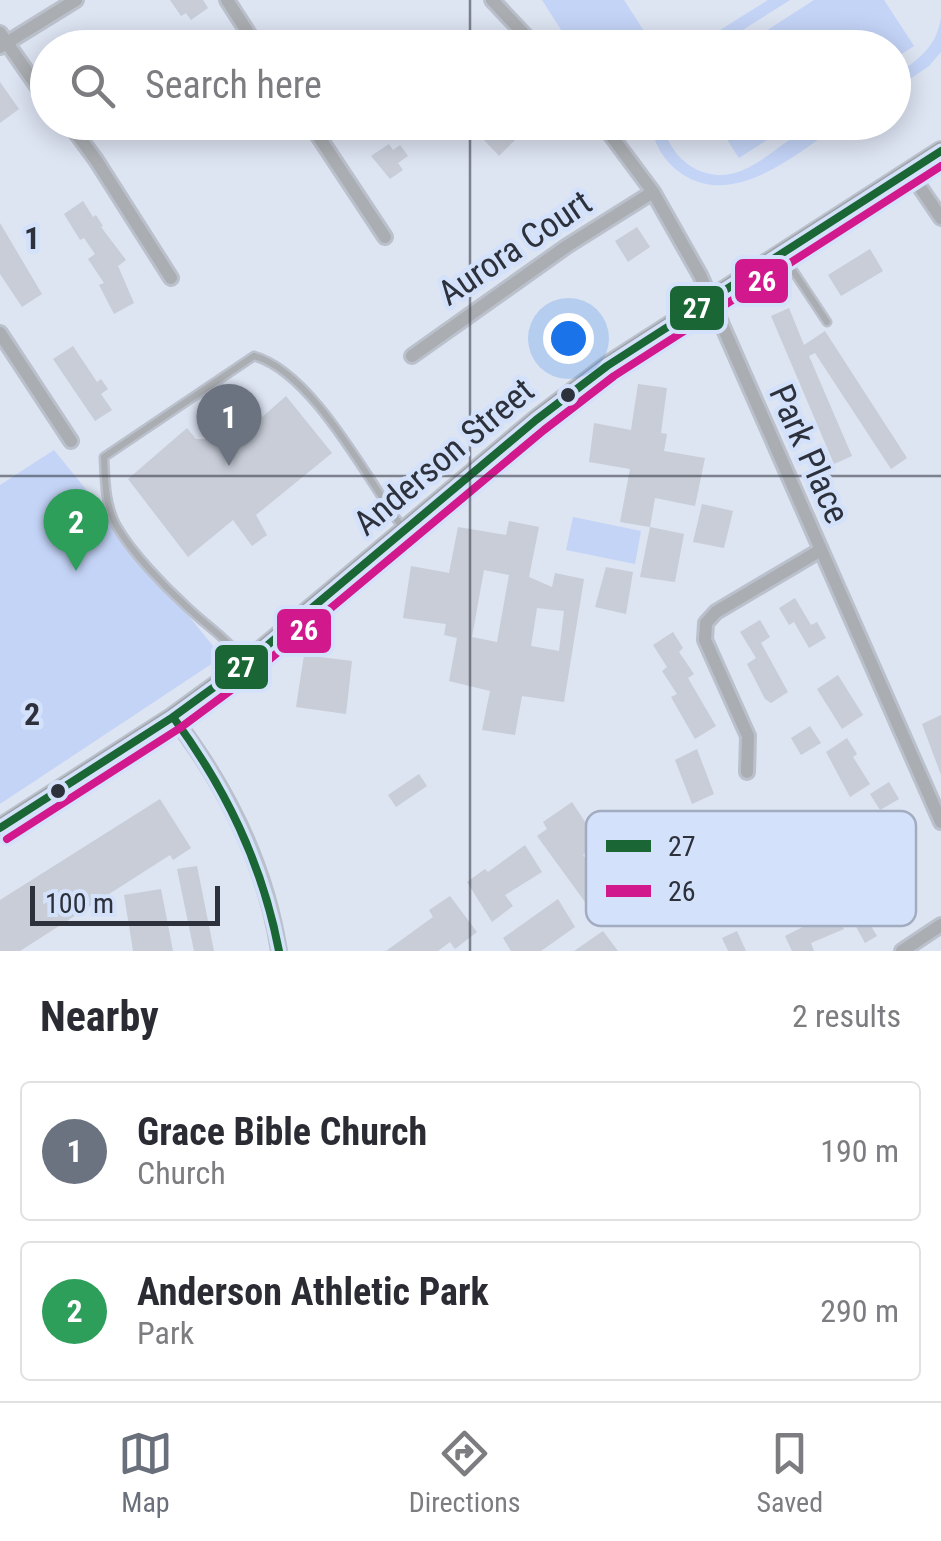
<!DOCTYPE html>
<html lang="en">
<head>
<meta charset="utf-8">
<style>
  body { margin:0; font-family:"Roboto Condensed",sans-serif; background:#f2f2f3; color:#2b2b33 }
  .scale { position:absolute; left:30px; bottom:25px; width:190px; box-sizing:border-box; padding-left:10px; border:5px solid #2c313b; border-top:0; font-size:28px; line-height:35px; white-space:nowrap; color:#2c313b; -webkit-text-stroke:8px #d4e1fb; paint-order:stroke }
  .you { position:absolute; left:568px; top:338px; width:35px; height:35px; margin:-25px; border:8px solid #fff; border-radius:50%; background:#1a73e8; box-shadow:0 0 0 15px #1a73e833 }
  .badge { display:grid; place-items:center; width:65px; height:65px; border-radius:50%; background:#6a707b; color:#fff; font-size:32px; font-weight:700 }
  .pin { position:absolute; translate:-50% -82px; filter:drop-shadow(0 2px 5px #0008) }
  .pin::after { content:''; position:absolute; top:52px; width:35px; height:30px; background:inherit; clip-path:polygon(0 0,100% 0,50% 100%) }
  .list { margin:0; padding:0; list-style:none }
  h2 { display:flex; justify-content:space-between; align-items:center; height:130px; margin:0; padding:0 40px; font-size:42px }
  h2 small { font-size:32px; font-weight:400; color:#7c7c81 }
  .list li { display:grid; grid-template-columns:65px 1fr auto; gap:30px; align-items:center; box-sizing:border-box; height:140px; margin:0 20px 20px; padding:0 20px; border:2px solid #e1e1e2; border-radius:10px }
  .list b { display:block; font-size:38px; white-space:nowrap }
  .list p { margin:0; font-size:32px; white-space:nowrap; color:#7c7c81 }
  .list em { font-size:32px; font-style:normal; color:#7c7c81 }
  .icon { flex:none; width:55px; height:55px; fill:none; stroke:currentColor; stroke-width:2; stroke-linecap:round; stroke-linejoin:round }
  .map { position:relative; flex:none; width:941px; height:951px; overflow:hidden }
  .search { position:absolute; background:#fff; box-shadow:0 5px 25px #0003; left:30px; right:30px; top:30px; height:110px; display:flex; align-items:center; gap:25px; box-sizing:border-box; padding:0 35px; border-radius:55px; color:#7c7c81; font-size:38px }
  .sheet { height:450px; background:#fff }
  nav { display:flex; justify-content:space-around; align-items:center; box-sizing:border-box; height:140px; border-top:2px solid #e1e1e2; background:#fff; font-size:28px; color:#7c7c81 }
  nav a { display:grid; justify-items:center; gap:5px }
  nav .on { color:#6a707b }
  .map>svg:first-child { display:block }
</style>
</head>
<body>
<div class="map">
<svg width="941" height="951" viewBox="0 0 941 951">
  <rect width="100%" height="100%" fill="#dde4f2"/>
  <path fill="#c4d4f7" d="M 542,0 L 624,0 L 644,31 L 618,47 L 572,47 Z
    M 768,0 L 790,0 L 716,47 L 693,47 Z
    M 814,0 L 884,0 L 914,46 L 894,59 L 894,48 L 741,47 Z
    M 941,17 L 941,52 L 929,66 L 894,90 L 894,76 C 918,60 937,47 941,17 Z
    M 650,123 L 663,123 C 666,141 676,157 692,167 C 743,196 777,138 819,123 C 826,121 836,123 843,123 C 798,151 737,210 682,174 C 664,162 654,144 650,123 Z
    M 716,123 L 794,123 L 739,158 Z
    M 54,450 L 222,657 L 0,804 L 0,485 Z
    M 573,517 L 641,531 L 635,564 L 566,550 Z"/>
  <path fill="#c8cdd8" fill-rule="evenodd" d="M 170,0 L 203,0 L 208,8 L 191,20 L 186,13 L 181,16 Z
    M 0,82 L 19,109 L 0,123 Z
    M 501,125 L 515,140 L 499,156 L 482,138 Z
    M 389,144 L 393,150 L 400,145 L 408,156 L 398,163 L 403,170 L 390,179 L 371,156 Z
    M 83,201 L 93,217 L 96,215 L 103,226 L 101,227 L 126,260 L 118,266 L 134,303 L 114,314 L 99,285 L 104,283 L 88,259 L 95,254 L 84,238 L 80,240 L 64,214 Z
    M 0,223 L 42,294 L 22,307 L 0,274 Z
    M 637,227 L 650,247 L 628,262 L 615,241 Z
    M 870,249 L 883,271 L 841,296 L 828,275 Z
    M 789,308 L 804,345 L 825,331 L 907,458 L 891,469 L 815,353 L 809,356 L 852,456 L 834,464 L 771,316 Z
    M 73,346 L 97,382 L 101,379 L 108,389 L 101,394 L 112,410 L 95,421 L 53,359 Z
    M 638,384 L 667,388 L 661,433 L 667,434 L 664,451 L 705,458 L 695,506 L 655,498 L 650,527 L 620,522 L 630,469 L 589,462 L 594,423 L 631,430 Z
    M 286,396 L 332,453 L 256,515 L 267,535 L 252,546 L 233,520 L 188,557 L 128,479 L 187,428 L 196,439 L 236,440 Z
    M 702,504 L 733,511 L 724,548 L 693,542 Z
    M 509,521 L 539,527 L 529,577 L 552,587 L 555,573 L 584,579 L 564,702 L 522,696 L 515,735 L 482,730 L 490,691 L 449,681 L 457,638 L 444,635 L 446,624 L 403,618 L 411,566 L 449,573 L 458,527 L 506,535 ZM 484,570 L 509,575 L 497,642 L 472,637 ZM 537,608 L 564,611 L 559,651 L 531,646 Z
    M 650,527 L 684,534 L 675,582 L 640,577 Z
    M 606,567 L 633,572 L 626,614 L 595,607 Z
    M 795,598 L 811,625 L 817,622 L 826,638 L 809,648 L 794,622 L 789,625 L 779,608 Z
    M 760,620 L 770,637 L 761,643 L 788,692 L 771,703 L 765,699 L 747,664 L 756,658 L 740,632 Z
    M 673,632 L 683,648 L 679,652 L 694,674 L 688,678 L 716,726 L 695,739 L 671,697 L 677,694 L 662,671 L 667,667 L 653,645 Z
    M 304,655 L 352,661 L 346,714 L 296,707 Z
    M 838,675 L 863,715 L 842,729 L 817,689 Z
    M 941,715 L 941,775 L 922,724 Z
    M 810,726 L 821,743 L 801,755 L 791,738 Z
    M 847,738 L 857,754 L 853,757 L 870,784 L 850,797 L 826,752 Z
    M 697,749 L 714,794 L 692,804 L 675,760 Z
    M 419,774 L 427,786 L 396,807 L 388,795 Z
    M 889,782 L 899,799 L 880,810 L 870,794 Z
    M 160,799 L 191,848 L 173,860 L 170,855 L 20,951 L 0,951 L 0,900 Z
    M 572,802 L 599,843 L 583,855 L 617,899 L 596,917 L 537,836 L 547,829 L 543,822 Z
    M 525,845 L 542,872 L 505,895 L 513,906 L 492,922 L 467,882 L 485,869 L 488,872 Z
    M 197,866 L 214,951 L 194,951 L 177,869 Z
    M 161,889 L 173,951 L 133,951 L 124,895 Z
    M 450,896 L 477,932 L 455,949 L 450,942 L 438,951 L 386,951 L 433,917 L 429,910 Z
    M 558,899 L 575,927 L 541,951 L 511,951 L 503,938 Z
    M 836,910 L 844,929 L 811,943 L 814,951 L 792,951 L 785,936 Z
    M 865,916 L 877,936 L 865,943 L 854,923 Z
    M 603,931 L 618,951 L 574,951 Z
    M 737,931 L 746,951 L 728,951 L 722,938 Z"/>
  <g fill="none" stroke-linecap="round" stroke-linejoin="round">
    <g stroke="#bbc1cc" stroke-width="11">
      <path id="lane" d="M 782,254 L 827,322
        M 243,659 C 224,636 208,627 187,607 C 164,586 131,552 116,525 C 105,504 105,480 104,457 L 254,356 C 312,372 366,477 402,527"/>
    </g>
    <g stroke="#bbc1cc" stroke-width="18">
      <path id="street" d="M 227,0 L 258,48
        M 492,0 L 537,48
        M 0,33 L 48,102
        M 0,47 L 76,0
        M 68,122 L 96,160 L 171,278
        M 309,122 L 385,237
        M 601,122 L 653,192 L 700,275 L 941,822
        M 909,171 L 941,218
        M 0,333 L 71,441
        M 412,356 L 567,246 L 653,192
        M 173,717 C 227,787 265,863 279,951
        M 747,772 L 748,736 L 705,640 L 706,623 L 716,612 L 819,551
        M 902,951 L 941,925"/>
    </g>
    <g stroke="#bbc1cc" stroke-width="22">
      <path id="secondary" d="M 0,828 L 173,717 L 239,669 L 536,420 L 607,366 L 941,151"/>
    </g>
    <use href="#lane" stroke="#aaadb1" stroke-width="6"/>
    <use href="#street" stroke="#aaadb1" stroke-width="12"/>
    <use href="#secondary" stroke="#9fa3a8" stroke-width="18"/>
    <g stroke="#d4e1fb" stroke-width="15">
      <path id="bus-1" d="M 173,717 C 226,789 262,863 279,951
        M 0,828 L 173,717 L 239,669 L 536,420 L 607,366 L 941,151"/>
    </g>
    <g stroke="#d4e1fb" stroke-width="15">
      <path id="bus-2" d="M 7,839 L 180,728 L 246,679 L 544,430 L 614,376 L 941,166"/>
    </g>
    <use href="#bus-1" stroke="#1a6634" stroke-width="8"/>
    <use href="#bus-2" stroke="#d2188d" stroke-width="8"/>
  </g>
  <path fill="none" stroke="#2c313b" stroke-width="2.5" stroke-opacity="0.55" d="M 470,0 L 470,48M 470,122 L 470,951M 0,476 L 941,476"/>
  <g fill="#2c313b" stroke="#d4e1fb" stroke-width="4">
    <circle cx="568" cy="395" r="9"/>
    <circle cx="58" cy="791" r="9"/>
  </g>
  <g text-anchor="middle" dominant-baseline="central" stroke-width="9" stroke-linejoin="round" paint-order="stroke">
    <g font-size="35" fill="#2c313b" stroke="#d4e1fb">
      <text transform="translate(515 248) rotate(-34)">Aurora Court</text>
      <text transform="translate(809 454) rotate(66)">Park Place</text>
      <text transform="translate(444 457) rotate(-40)">Anderson Street</text>
    </g>
  </g>
  <rect x="586" y="811" width="330" height="115" rx="15" fill="#d4e1fb" stroke="#a2acc1" stroke-width="2.5"/>
  <rect x="606" y="840" width="45" height="12" fill="#1a6634"/>
  <rect x="606" y="885" width="45" height="12" fill="#d2188d"/>
  <g font-size="28" fill="#2c313b">
    <text x="668" y="856">27</text>
    <text x="668" y="901">26</text>
  </g>
  <g font-size="32" text-anchor="middle" font-weight="bold" fill="#2c313b" stroke="#d4e1fb" stroke-width="9" stroke-linejoin="round" paint-order="stroke">
    <text x="32" y="249">1</text>
    <text x="32" y="725">2</text>
  </g>
  <g stroke="#d4e1fb" stroke-width="4">
    <rect x="733" y="257" width="57" height="48" rx="10" fill="#d2188d"/>
    <rect x="668" y="284" width="58" height="48" rx="10" fill="#1a6634"/>
    <rect x="275" y="607" width="58" height="48" rx="10" fill="#d2188d"/>
    <rect x="213" y="643" width="57" height="48" rx="10" fill="#1a6634"/>
  </g>
  <g font-size="28" text-anchor="middle" font-weight="bold" fill="#fff">
    <text x="762" y="291">26</text>
    <text x="697" y="318">27</text>
    <text x="304" y="640">26</text>
    <text x="241" y="677">27</text>
  </g>
</svg>
<div class="scale">100 m</div>
<div class="you"></div>
<div class="pin badge" style="left:229px;top:466px;background:#6b7280">1</div>
<div class="pin badge" style="left:76px;top:571px;background:#2e9e5b">2</div>
<div class="search"><svg class="icon" aria-label="search" viewBox="0 0 24 24"><circle cx="10" cy="10" r="6"/><path d="M15 15l6 6"/></svg>Search here</div>
</div>
<section class="sheet">
<h2>Nearby<small>2 results</small></h2>
<ul class="list">
<li><span class="badge" style="background:#6b7280">1</span><div><b>Grace Bible Church</b><p>Church</p></div><em>190 m</em></li>
<li><span class="badge" style="background:#2e9e5b">2</span><div><b>Anderson Athletic Park</b><p>Park</p></div><em>290 m</em></li>
</ul>
</section>
<nav>
<a class="on"><svg class="icon" aria-label="map" viewBox="0 0 24 24"><path d="M3 6l6-2 6 2 6-2v14l-6 2-6-2-6 2zM9 4v14M15 6v14"/></svg>Map</a>
<a><svg class="icon" aria-label="directions" viewBox="0 0 24 24"><path d="M12 3l9 9-9 9-9-9zM9 14v-3h6M13 9l2 2-2 2"/></svg>Directions</a>
<a><svg class="icon" aria-label="saved" viewBox="0 0 24 24"><path d="M7 4h10v16l-5-4-5 4z"/></svg>Saved</a>
</nav>
</body>
</html>
